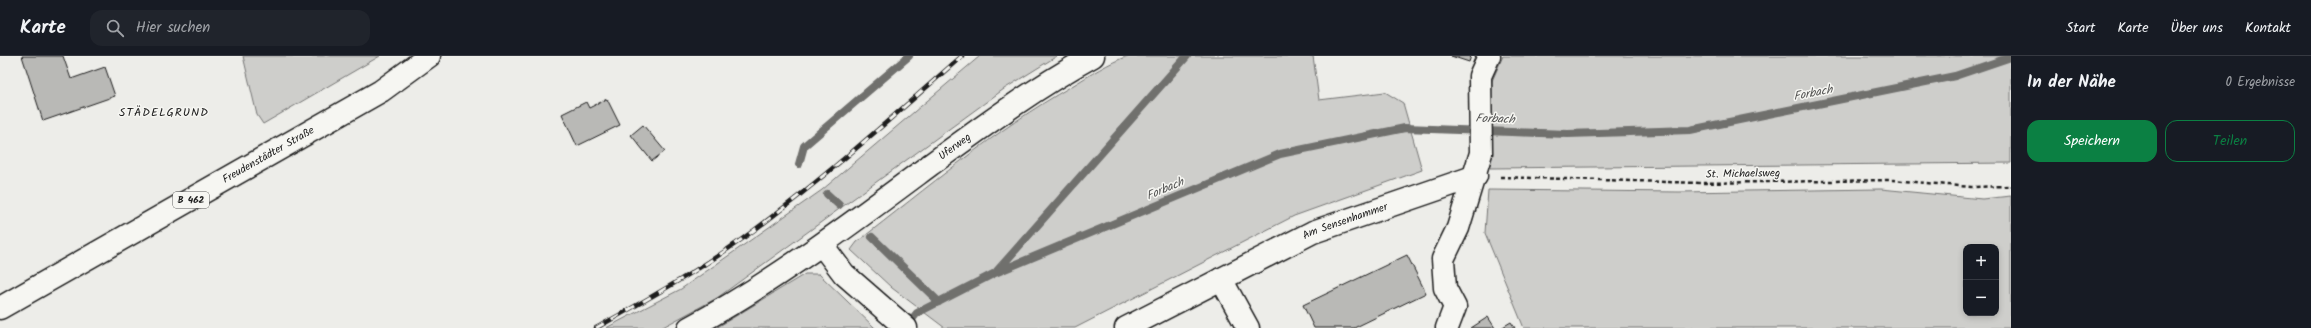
<!DOCTYPE html>
<html lang="de">
<head>
<meta charset="utf-8">
<style>
  body { margin:0; font-family:Kalam,sans-serif; background:#20242c; color:#f1f3f6 }
  .controls { position:absolute; right:12px; bottom:12px; display:grid; overflow:hidden; border-radius:8px; box-shadow:0 2px 6px #0003 }
  .controls button { width:36px; height:36px; display:grid; place-items:center; padding:0; border:0; border-bottom:1px solid #363941; background:#171b24; color:#f1f3f6; font:20px sans-serif }
  .list { margin:0; padding:0; list-style:none }
  h2 { display:flex; justify-content:space-between; align-items:center; height:52px; margin:0; padding:0 16px; font-size:17px }
  h2 small { font-size:13px; font-weight:400; color:#9ea1a6 }
  .actions { display:flex; gap:8px; padding:12px 16px }
  .actions a { flex:1; padding:9px 0; border:1px solid #0b8043; border-radius:12px; text-align:center; font-size:14px; color:#0b8043 }
  .actions .main { background:#0b8043; color:#fff }
  .icon { flex:none; width:22px; height:22px; fill:none; stroke:currentColor; stroke-width:2; stroke-linecap:round; stroke-linejoin:round }
  .map { position:relative; flex:none; width:2011px; height:272px; overflow:hidden }
  header { display:flex; align-items:center; gap:24px; box-sizing:border-box; height:56px; padding:0 20px; background:#171b24; border-bottom:1px solid #363941 }
  header strong { font-size:19px }
  nav { display:flex; gap:22px; margin-inline-start:auto; font-size:14px }
  .search { width:280px; height:36px; background:#20242c; display:flex; align-items:center; gap:10px; box-sizing:border-box; padding:0 14px; border-radius:12px; color:#9ea1a6; font-size:15px }
  main { display:flex }
  aside { flex:1; background:#171b24 }
  .map>svg:first-child { display:block }
</style>
</head>
<body>
<header>
<strong>Karte</strong>
<div class="search"><svg class="icon" aria-label="search" viewBox="0 0 24 24"><circle cx="10" cy="10" r="6"/><path d="M15 15l6 6"/></svg>Hier suchen</div>
<nav><a>Start</a><a>Karte</a><a>Über uns</a><a>Kontakt</a></nav>
</header>
<main>
<div class="map">
<svg width="2011" height="272" viewBox="0 0 2011 272">
  <rect width="100%" height="100%" fill="#edede9"/>
  <filter id="ink" filterUnits="userSpaceOnUse"><feTurbulence type="fractalNoise" baseFrequency=".025" numOctaves="2"/><feDisplacementMap in="SourceGraphic" scale="8" xChannelSelector="R" yChannelSelector="G"/><feConvolveMatrix kernelMatrix="1 2 1 2 8 2 1 2 1" color-interpolation-filters="sRGB"/></filter>
  <g filter="url(#ink)">
    <path fill="#cececb" stroke="#757574" fill-rule="evenodd" d="M 243,0 L 380,0 L 263,68 L 257,59 Z
      M 980,0 L 1057,0 L 1004,33 L 717,242 L 661,272 L 606,272 L 681,233 L 822,134 Z
      M 1128,0 L 1313,0 L 1319,44 L 1385,36 L 1403,47 L 1422,114 L 1294,160 L 1075,272 L 945,272 L 892,232 L 851,194 L 857,186 C 927,132 995,74 1072,30 C 1090,19 1108,7 1128,0 Z
      M 1503,0 L 2011,0 L 2011,107 L 1490,112 L 1492,25 Z
      M 1881,133 L 1982,143 L 2011,140 L 2011,272 L 1524,272 L 1485,177 L 1488,134 L 1679,136 ZM 1966,191 L 1996,191 L 1996,257 L 1966,257 Z
      M 805,218 L 819,218 L 875,272 L 716,272 Z"/>
    <g fill="none" stroke-linecap="round" stroke-linejoin="round">
      <path stroke="#6f6f6d" stroke-width="8" d="M 799,108 L 804,90 L 909,0
        M 827,138 L 839,149
        M 872,181 L 939,246
        M 997,215 L 1187,0
        M 906,271 L 917,257 L 995,217 L 1280,98 L 1405,72 L 1568,78 L 1690,74 L 1955,20 L 2011,1"/>
    </g>
    <path fill="#b9b9b6" stroke="#1c1c1c" d="M 22,0 L 63,0 L 71,23 L 105,11 L 115,40 L 43,65 Z
      M 1451,0 L 1471,0 L 1469,6 Z
      M 607,43 L 620,69 L 577,90 L 562,58 L 586,46 L 589,52 Z
      M 643,69 L 665,95 L 652,105 L 631,79 Z
      M 1407,199 L 1426,237 L 1354,272 L 1314,272 L 1303,249 Z
      M 1488,261 L 1495,272 L 1471,272 Z
      M 1511,266 L 1515,272 L 1501,272 Z"/>
    <g fill="none" stroke-linecap="round" stroke-linejoin="round">
      <g stroke="#1c1c1c" stroke-width="25">
        <g id="minor">
          <path d="M 822,189 L 844,218 L 906,272"/>
          <path d="M 1221,223 L 1248,272"/>
          <path id="s1" d="M 689,272 C 774,226 852,167 930,109 C 982,71 1036,31 1093,0"/>
          <path id="s2" d="M 1126,272 L 1313,176 L 1476,120"/>
          <path d="M 1447,272 L 1455,251 L 1445,232 L 1443,203 L 1458,172 L 1481,97 L 1480,20 L 1489,0"/>
        </g>
      </g>
      <g stroke="#1c1c1c" stroke-width="25">
        <g id="major">
          <path id="s3" d="M 0,252 L 381,35 L 429,0"/>
        </g>
      </g>
      <path stroke="#1c1c1c" stroke-width="2.5" stroke-dasharray="4 3" stroke-linecap="butt" d="M 1500,121 L 1701,127 L 1892,124 L 1971,131 L 2011,130"/>
      <use href="#minor" stroke="#f6f6f2" stroke-width="22"/>
      <use href="#major" stroke="#f6f6f2" stroke-width="22"/>
      <g stroke="#1c1c1c" stroke-width="4.5">
        <path id="rail" d="M 596,272 C 644,245 693,218 738,186 C 816,130 890,63 962,0"/>
      </g>
      <use href="#rail" stroke="#f6f6f2" stroke-width="3" stroke-dasharray="9" stroke-linecap="butt"/>
    </g>
  </g>
  <g text-anchor="middle" dominant-baseline="central" stroke-width="3" stroke-linejoin="round" paint-order="stroke">
    <rect fill="#f6f6f2" stroke="#5d5d5c" stroke-width="1" x="173" y="136" width="36" height="16" rx="3"/>
    <g font-size="10" font-weight="bold" fill="#1c1c1c">
      <text x="191" y="144">B 462</text>
    </g>
    <g font-size="11" fill="#1c1c1c" stroke="#f6f6f2">
      <text stroke="none"><textPath href="#s1" startOffset="322">Uferweg</textPath></text>
      <text stroke="none"><textPath href="#s3" startOffset="309">Freudenstädter Straße</textPath></text>
      <text transform="translate(1743 118) rotate(-1)">St. Michaelsweg</text>
      <text stroke="none"><textPath href="#s2" startOffset="244">Am Sensenhammer</textPath></text>
    </g>
    <g font-size="12" font-style="italic" fill="#535352" stroke="#f6f6f2">
      <text transform="translate(1813 37) rotate(-11)">Forbach</text>
      <text transform="translate(1495 63) rotate(2)">Forbach</text>
      <text transform="translate(1165 133) rotate(-23)">Forbach</text>
    </g>
    <g font-size="12" letter-spacing="1" fill="#1c1c1c" stroke="#f6f6f2">
      <text x="164" y="56">STÄDELGRUND</text>
    </g>
  </g>
</svg>
<div class="controls">
<button>+</button>
<button>−</button>
</div>
</div>
<aside>
<h2>In der Nähe<small>0 Ergebnisse</small></h2>
<ul class="list">
</ul>
<div class="actions"><a class="main">Speichern</a><a>Teilen</a></div>
</aside>
</main>
</body>
</html>
